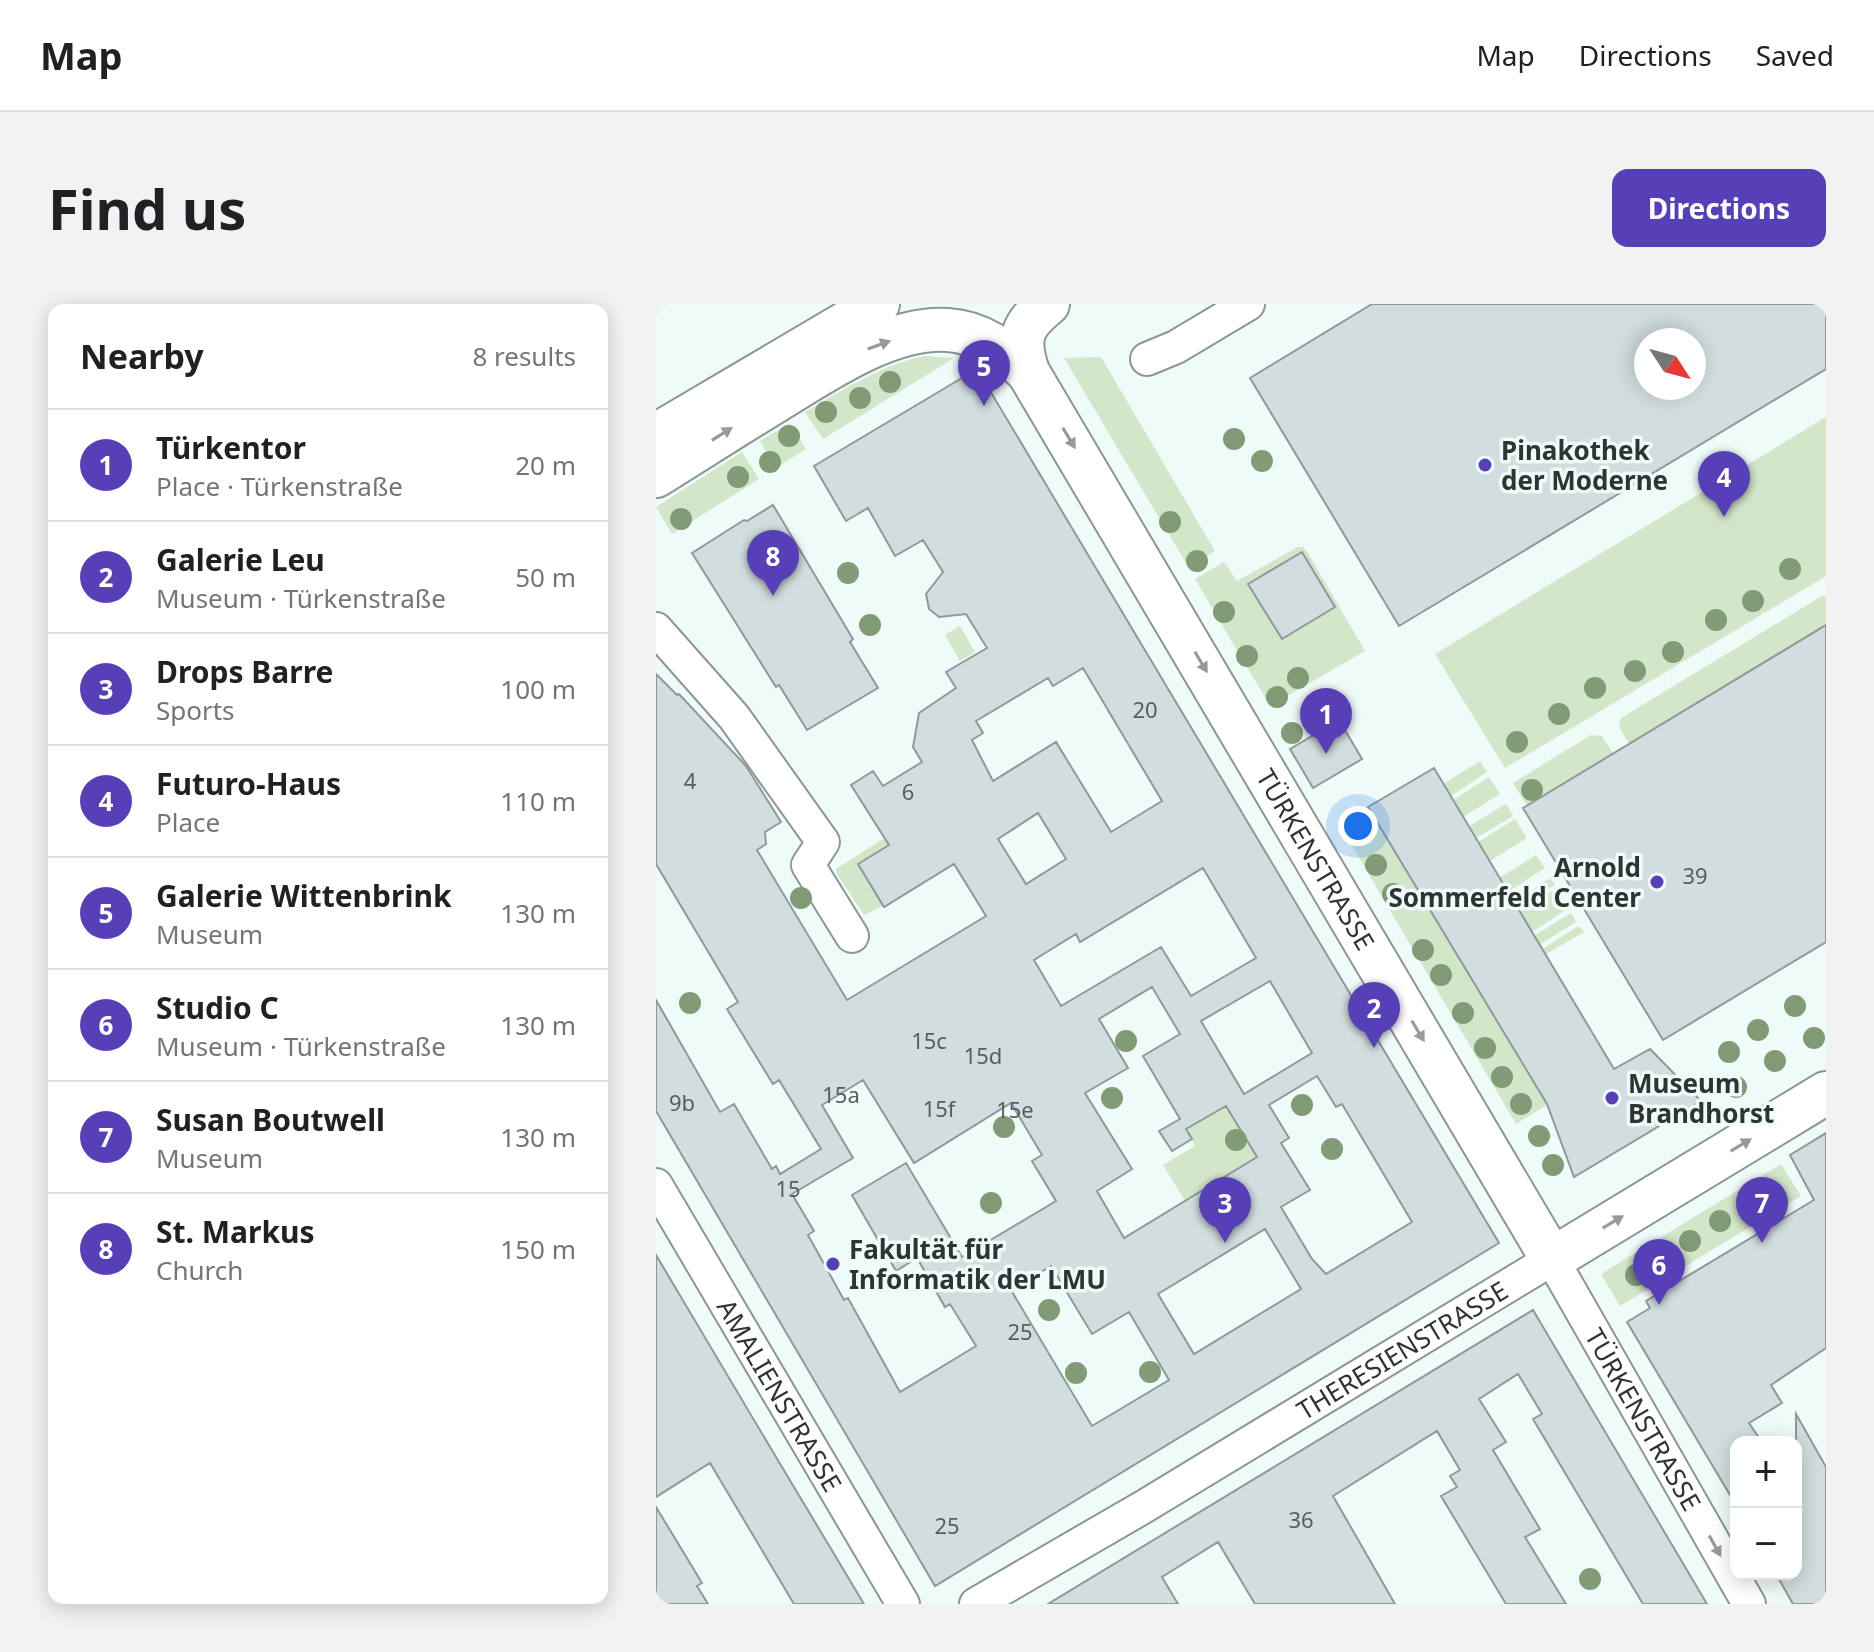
<!DOCTYPE html>
<html lang="en">
<head>
<meta charset="utf-8">
<style>
  body { margin:0; font-family:"Noto Sans",sans-serif; background:#f2f2f2; color:#202124 }
  .controls { position:absolute; right:24px; bottom:24px; display:grid; overflow:hidden; border-radius:16px; box-shadow:0 4px 20px #0003 }
  .controls button { width:72px; height:72px; display:grid; place-items:center; padding:0; border:0; border-bottom:2px solid #e0e0e0; background:#fff; color:#202124; font:40px sans-serif }
  .compass { position:absolute; left:978px; top:24px; width:72px; height:72px; border-radius:50%; background:#fff; box-shadow:0 4px 20px #0003; rotate:126deg }
  .you { position:absolute; left:702px; top:522px; width:28px; height:28px; margin:-20px; border:6px solid #fff; border-radius:50%; background:#1a73e8; box-shadow:0 0 0 12px #1a73e833 }
  .badge { display:grid; place-items:center; width:52px; height:52px; border-radius:50%; background:#573fb7; color:#fff; font-size:26px; font-weight:700 }
  .pin { position:absolute; translate:-50% -66px; filter:drop-shadow(0 2px 4px #0008) }
  .pin::after { content:''; position:absolute; top:42px; width:28px; height:24px; background:inherit; clip-path:polygon(0 0,100% 0,50% 100%) }
  .list { margin:0; padding:0; list-style:none }
  h2 { display:flex; justify-content:space-between; align-items:center; height:104px; margin:0; padding:0 32px; font-size:34px }
  h2 small { font-size:26px; font-weight:400; color:#757577 }
  .list li { display:grid; grid-template-columns:52px 1fr auto; gap:24px; align-items:center; box-sizing:border-box; height:112px; padding:0 32px; border-top:2px solid #e0e0e0 }
  .list b { display:block; font-size:30px; white-space:nowrap }
  .list p { margin:0; font-size:26px; white-space:nowrap; color:#757577 }
  .list em { font-size:26px; font-style:normal; color:#757577 }
  .map { position:relative; flex:none; width:1170px; height:1300px; overflow:hidden; border-radius:16px }
  header { display:flex; align-items:center; gap:48px; box-sizing:border-box; height:112px; padding:0 40px; background:#fff; border-bottom:2px solid #e0e0e0 }
  header strong { font-size:38px }
  nav { display:flex; gap:44px; margin-inline-start:auto; font-size:28px }
  .intro { display:flex; align-items:center; justify-content:space-between; box-sizing:border-box; height:192px; padding:0 48px }
  h1 { margin:0; font-size:56px }
  .button { padding:20px 36px; border-radius:16px; background:#573fb7; color:#fff; font-size:28px; font-weight:700 }
  main { display:flex; gap:48px; padding:0 48px }
  aside { flex:1; background:#fff; border-radius:16px; box-shadow:0 4px 20px #0003 }
  .map>svg:first-child { display:block }
</style>
</head>
<body>
<header>
<strong>Map</strong>
<nav><a>Map</a><a>Directions</a><a>Saved</a></nav>
</header>
<div class="intro"><h1>Find us</h1><a class="button">Directions</a></div>
<main>
<aside>
<h2>Nearby<small>8 results</small></h2>
<ul class="list">
<li><span class="badge">1</span><div><b>Türkentor</b><p>Place · Türkenstraße</p></div><em>20 m</em></li>
<li><span class="badge">2</span><div><b>Galerie Leu</b><p>Museum · Türkenstraße</p></div><em>50 m</em></li>
<li><span class="badge">3</span><div><b>Drops Barre</b><p>Sports</p></div><em>100 m</em></li>
<li><span class="badge">4</span><div><b>Futuro-Haus</b><p>Place</p></div><em>110 m</em></li>
<li><span class="badge">5</span><div><b>Galerie Wittenbrink</b><p>Museum</p></div><em>130 m</em></li>
<li><span class="badge">6</span><div><b>Studio C</b><p>Museum · Türkenstraße</p></div><em>130 m</em></li>
<li><span class="badge">7</span><div><b>Susan Boutwell</b><p>Museum</p></div><em>130 m</em></li>
<li><span class="badge">8</span><div><b>St. Markus</b><p>Church</p></div><em>150 m</em></li>
</ul>
</aside>
<div class="map">
<svg width="1170" height="1300" viewBox="0 0 1170 1300">
  <rect width="100%" height="100%" fill="#effbf8"/>
  <path fill="#d2e6c9" d="M 268,52 L 298,54 L 167,135 L 149,108 C 188,85 224,62 268,52 Z
    M 445,53 L 559,247 L 533,264 L 408,54 Z
    M 1170,113 L 1170,272 L 849,464 L 779,350 Z
    M 134,119 L 150,145 L 120,164 L 104,137 Z
    M 86,148 L 103,175 L 16,230 L 0,203 Z
    M 642,243 L 647,243 L 652,249 L 709,347 L 614,402 L 539,275 L 568,258 L 581,277 Z
    M 1166,292 L 1170,292 L 1170,321 L 973,440 L 963,422 L 965,414 Z
    M 304,322 L 319,348 L 304,357 L 289,331 Z
    M 935,431 L 946,432 L 957,449 L 871,502 L 857,479 Z
    M 824,457 L 831,468 L 795,492 L 787,480 Z
    M 833,473 L 844,490 L 807,513 L 797,496 Z
    M 850,500 L 857,512 L 820,534 L 813,522 Z
    M 261,513 L 266,520 L 202,560 L 227,602 L 208,611 L 181,570 L 180,565 Z
    M 718,513 L 891,801 L 860,820 L 689,530 Z
    M 859,515 L 871,534 L 834,557 L 822,538 Z
    M 880,551 L 889,564 L 852,588 L 843,574 Z
    M 894,574 L 899,581 L 861,604 L 858,598 Z
    M 901,584 L 913,604 L 876,628 L 864,608 Z
    M 915,609 L 920,618 L 883,641 L 878,632 Z
    M 923,622 L 928,628 L 889,651 L 886,645 Z
    M 570,802 L 601,853 L 529,897 L 507,861 L 539,842 L 530,825 Z
    M 1125,860 L 1145,892 L 964,1002 L 945,970 Z"/>
  <path fill="#d1ddde" stroke="#8e999a" stroke-width="2" fill-rule="evenodd" d="M 716,0 L 1170,0 L 1170,65 L 743,322 L 594,74 ZM 990,36 L 1038,36 L 1038,84 L 990,84 Z
    M 321,65 L 843,939 L 279,1282 L 0,807 L 0,696 L 64,808 L 78,800 L 116,865 L 120,862 L 124,870 L 165,845 L 123,776 L 117,780 L 71,705 L 82,698 L 0,560 L 0,370 L 21,391 L 23,390 L 90,462 L 125,518 L 109,528 L 110,540 L 101,546 L 191,696 L 330,612 L 298,560 L 228,603 L 202,560 L 233,541 L 195,481 L 217,467 L 227,482 L 266,458 L 257,443 L 263,409 L 300,384 L 290,368 L 331,344 L 310,310 L 283,313 L 273,305 L 270,290 L 287,268 L 267,236 L 239,252 L 212,204 L 190,217 L 158,162 ZM 427,364 L 506,497 L 455,528 L 400,438 L 337,477 L 316,436 L 327,429 L 320,417 L 392,374 L 397,382 ZM 382,509 L 410,555 L 370,580 L 342,535 ZM 547,564 L 600,654 L 535,692 L 505,643 L 405,702 L 378,656 L 420,630 L 424,638 ZM 614,677 L 656,749 L 588,790 L 545,717 ZM 496,683 L 524,730 L 487,752 L 524,815 L 503,827 L 516,847 L 536,835 L 530,825 L 570,802 L 601,853 L 468,934 L 441,887 L 476,865 L 429,789 L 472,764 L 443,715 ZM 661,772 L 680,803 L 686,800 L 756,918 L 670,970 L 656,955 L 625,903 L 654,886 L 625,839 L 633,834 L 613,801 ZM 207,776 L 258,859 L 355,799 L 386,851 L 376,857 L 400,897 L 306,953 L 250,859 L 196,891 L 240,967 L 261,954 L 289,1003 L 294,1000 L 320,1042 L 244,1088 L 192,994 L 188,996 L 152,931 L 158,927 L 136,890 L 197,854 L 166,801 ZM 609,925 L 645,985 L 538,1050 L 502,990 ZM 395,962 L 436,1030 L 473,1008 L 513,1076 L 436,1122 L 355,986 Z
    M 117,201 L 197,335 L 194,338 L 222,384 L 151,426 L 123,381 L 120,383 L 36,249 L 88,216 L 91,217 Z
    M 646,248 L 679,303 L 626,335 L 592,280 Z
    M 1170,321 L 1170,638 L 1007,736 L 867,504 Z
    M 683,416 L 706,455 L 657,484 L 634,445 Z
    M 778,464 L 958,765 L 994,745 L 1045,797 L 918,873 L 891,800 L 712,503 Z
    M 1170,829 L 1170,1044 L 1115,1081 L 1126,1099 L 1093,1119 L 1106,1138 L 1080,1138 L 1080,1201 L 971,1018 L 994,1004 L 990,997 L 1158,896 L 1134,851 Z
    M 0,951 L 117,1148 L 208,1300 L 138,1300 L 54,1159 L 0,1193 Z
    M 877,1006 L 1051,1300 L 987,1300 L 877,1115 L 886,1110 L 862,1070 L 823,1095 L 850,1138 L 837,1146 L 884,1225 L 869,1233 L 910,1300 L 850,1300 L 785,1192 L 801,1183 L 794,1172 L 804,1166 L 781,1127 L 677,1192 L 739,1300 L 599,1300 L 562,1238 L 506,1273 L 522,1300 L 392,1300 Z
    M 1140,1110 L 1170,1163 L 1170,1300 L 1137,1300 L 1120,1270 L 1140,1270 Z
    M 0,1203 L 46,1279 L 41,1282 L 52,1300 L 0,1300 Z"/>
  <g fill="none" stroke-linecap="round" stroke-linejoin="round">
    <g stroke="#8c9794" stroke-width="36">
      <g id="minor">
        <path d="M 491,55 L 520,43 L 592,0"/>
        <path d="M 0,325 L 78,413 L 167,538 L 152,561 L 196,632"/>
        <path id="s1" d="M 0,881 L 247,1300"/>
        <path id="s2" d="M 320,1300 L 489,1202 L 896,955 L 1093,1300"/>
      </g>
    </g>
    <g stroke="#8c9794" stroke-width="46">
      <g id="major">
        <path id="s3" d="M 392,0 C 365,22 361,34 372,68 L 896,955 L 1170,789"/>
        <path d="M 0,131 L 222,0"/>
        <path d="M 0,172 C 40,147 79,122 120,97 C 168,68 233,22 292,26 C 324,28 350,47 372,68"/>
      </g>
    </g>
    <use href="#minor" stroke="#fff" stroke-width="32"/>
    <use href="#major" stroke="#fff" stroke-width="42"/>
  </g>
  <g fill="#809b76">
    <circle cx="234" cy="78" r="11"/>
    <circle cx="204" cy="94" r="11"/>
    <circle cx="170" cy="108" r="11"/>
    <circle cx="133" cy="132" r="11"/>
    <circle cx="578" cy="135" r="11"/>
    <circle cx="606" cy="157" r="11"/>
    <circle cx="114" cy="158" r="11"/>
    <circle cx="82" cy="173" r="11"/>
    <circle cx="25" cy="215" r="11"/>
    <circle cx="514" cy="218" r="11"/>
    <circle cx="541" cy="257" r="11"/>
    <circle cx="1134" cy="265" r="11"/>
    <circle cx="192" cy="269" r="11"/>
    <circle cx="1097" cy="297" r="11"/>
    <circle cx="568" cy="308" r="11"/>
    <circle cx="1060" cy="316" r="11"/>
    <circle cx="214" cy="321" r="11"/>
    <circle cx="1017" cy="348" r="11"/>
    <circle cx="591" cy="352" r="11"/>
    <circle cx="979" cy="367" r="11"/>
    <circle cx="642" cy="374" r="11"/>
    <circle cx="939" cy="384" r="11"/>
    <circle cx="621" cy="393" r="11"/>
    <circle cx="663" cy="404" r="11"/>
    <circle cx="903" cy="410" r="11"/>
    <circle cx="636" cy="429" r="11"/>
    <circle cx="861" cy="438" r="11"/>
    <circle cx="876" cy="486" r="11"/>
    <circle cx="704" cy="530" r="11"/>
    <circle cx="720" cy="561" r="11"/>
    <circle cx="737" cy="590" r="11"/>
    <circle cx="145" cy="594" r="11"/>
    <circle cx="767" cy="646" r="11"/>
    <circle cx="785" cy="671" r="11"/>
    <circle cx="34" cy="699" r="11"/>
    <circle cx="1139" cy="702" r="11"/>
    <circle cx="807" cy="709" r="11"/>
    <circle cx="1102" cy="726" r="11"/>
    <circle cx="1158" cy="734" r="11"/>
    <circle cx="470" cy="737" r="11"/>
    <circle cx="829" cy="744" r="11"/>
    <circle cx="1073" cy="748" r="11"/>
    <circle cx="1119" cy="757" r="11"/>
    <circle cx="846" cy="773" r="11"/>
    <circle cx="1080" cy="783" r="11"/>
    <circle cx="456" cy="794" r="11"/>
    <circle cx="865" cy="800" r="11"/>
    <circle cx="646" cy="801" r="11"/>
    <circle cx="348" cy="823" r="11"/>
    <circle cx="883" cy="832" r="11"/>
    <circle cx="580" cy="836" r="11"/>
    <circle cx="676" cy="845" r="11"/>
    <circle cx="897" cy="861" r="11"/>
    <circle cx="1112" cy="888" r="11"/>
    <circle cx="335" cy="899" r="11"/>
    <circle cx="1064" cy="917" r="11"/>
    <circle cx="1034" cy="937" r="11"/>
    <circle cx="980" cy="971" r="11"/>
    <circle cx="393" cy="1006" r="11"/>
    <circle cx="494" cy="1068" r="11"/>
    <circle cx="420" cy="1069" r="11"/>
    <circle cx="934" cy="1275" r="11"/>
  </g>
  <defs><path id="oneway-solid" d="M-6-.8H1V-3.2L6.5 0L1 3.2V.8H-6Z" transform="scale(2)"/></defs>
  <g fill="#979a99">
    <use href="#oneway-solid" transform="translate(223 41) rotate(-20)"/>
    <use href="#oneway-solid" transform="translate(66 130) rotate(-32)"/>
    <use href="#oneway-solid" transform="translate(413 134) rotate(59)"/>
    <use href="#oneway-solid" transform="translate(545 358) rotate(59)"/>
    <use href="#oneway-solid" transform="translate(762 727) rotate(59)"/>
    <use href="#oneway-solid" transform="translate(1085 841) rotate(-31)"/>
    <use href="#oneway-solid" transform="translate(957 918) rotate(-31)"/>
    <use href="#oneway-solid" transform="translate(1059 1242) rotate(61)"/>
  </g>
  <g fill="#573fb7" stroke="#effbf8" stroke-width="3">
    <circle cx="829" cy="161" r="8"/>
    <circle cx="1001" cy="578" r="8"/>
    <circle cx="956" cy="794" r="8"/>
    <circle cx="177" cy="960" r="8"/>
  </g>
  <g text-anchor="middle" dominant-baseline="central" stroke-width="7" stroke-linejoin="round" paint-order="stroke">
    <g font-size="22" fill="#585e5e">
      <text x="489" y="405">20</text>
      <text x="34" y="476">4</text>
      <text x="252" y="487">6</text>
      <text x="1039" y="571">39</text>
      <text x="273" y="736">15c</text>
      <text x="327" y="751">15d</text>
      <text x="185" y="790">15a</text>
      <text x="26" y="798">9b</text>
      <text x="283" y="804">15f</text>
      <text x="359" y="805">15e</text>
      <text x="132" y="884">15</text>
      <text x="364" y="1027">25</text>
      <text x="645" y="1215">36</text>
      <text x="291" y="1221">25</text>
    </g>
    <g font-size="26" font-weight="bold" fill="#2f3433" stroke="#effbf8" text-anchor="start">
      <text x="845" y="146">Pinakothek<tspan x="845" dy="30">der Moderne</tspan></text>
      <text x="985" y="563" text-anchor="end">Arnold<tspan x="985" dy="30">Sommerfeld Center</tspan></text>
      <text x="972" y="779">Museum<tspan x="972" dy="30">Brandhorst</tspan></text>
      <text x="193" y="945">Fakultät für<tspan x="193" dy="30">Informatik der LMU</tspan></text>
    </g>
    <g font-size="26" fill="#2f3433" stroke="#effbf8">
      <text stroke="none"><textPath href="#s3" startOffset="644">TÜRKENSTRASSE</textPath></text>
      <text stroke="none"><textPath href="#s2" startOffset="496">THERESIENSTRASSE</textPath></text>
      <text stroke="none"><textPath href="#s1" startOffset="244">AMALIENSTRASSE</textPath></text>
      <text stroke="none"><textPath href="#s2" startOffset="856">TÜRKENSTRASSE</textPath></text>
    </g>
  </g>
</svg>
<div class="controls">
<button>+</button>
<button>−</button>
</div>
<svg class="compass" viewBox="-18 -18 36 36"><path d="M0-13l5 13h-10z" fill="#e53935"/><path d="M0 13l5-13h-10z" fill="#757577"/></svg>
<div class="you"></div>
<div class="pin badge" style="left:670px;top:450px">1</div>
<div class="pin badge" style="left:718px;top:744px">2</div>
<div class="pin badge" style="left:569px;top:939px">3</div>
<div class="pin badge" style="left:1068px;top:213px">4</div>
<div class="pin badge" style="left:328px;top:102px">5</div>
<div class="pin badge" style="left:1003px;top:1001px">6</div>
<div class="pin badge" style="left:1106px;top:939px">7</div>
<div class="pin badge" style="left:117px;top:292px">8</div>
</div>
</main>
</body>
</html>
